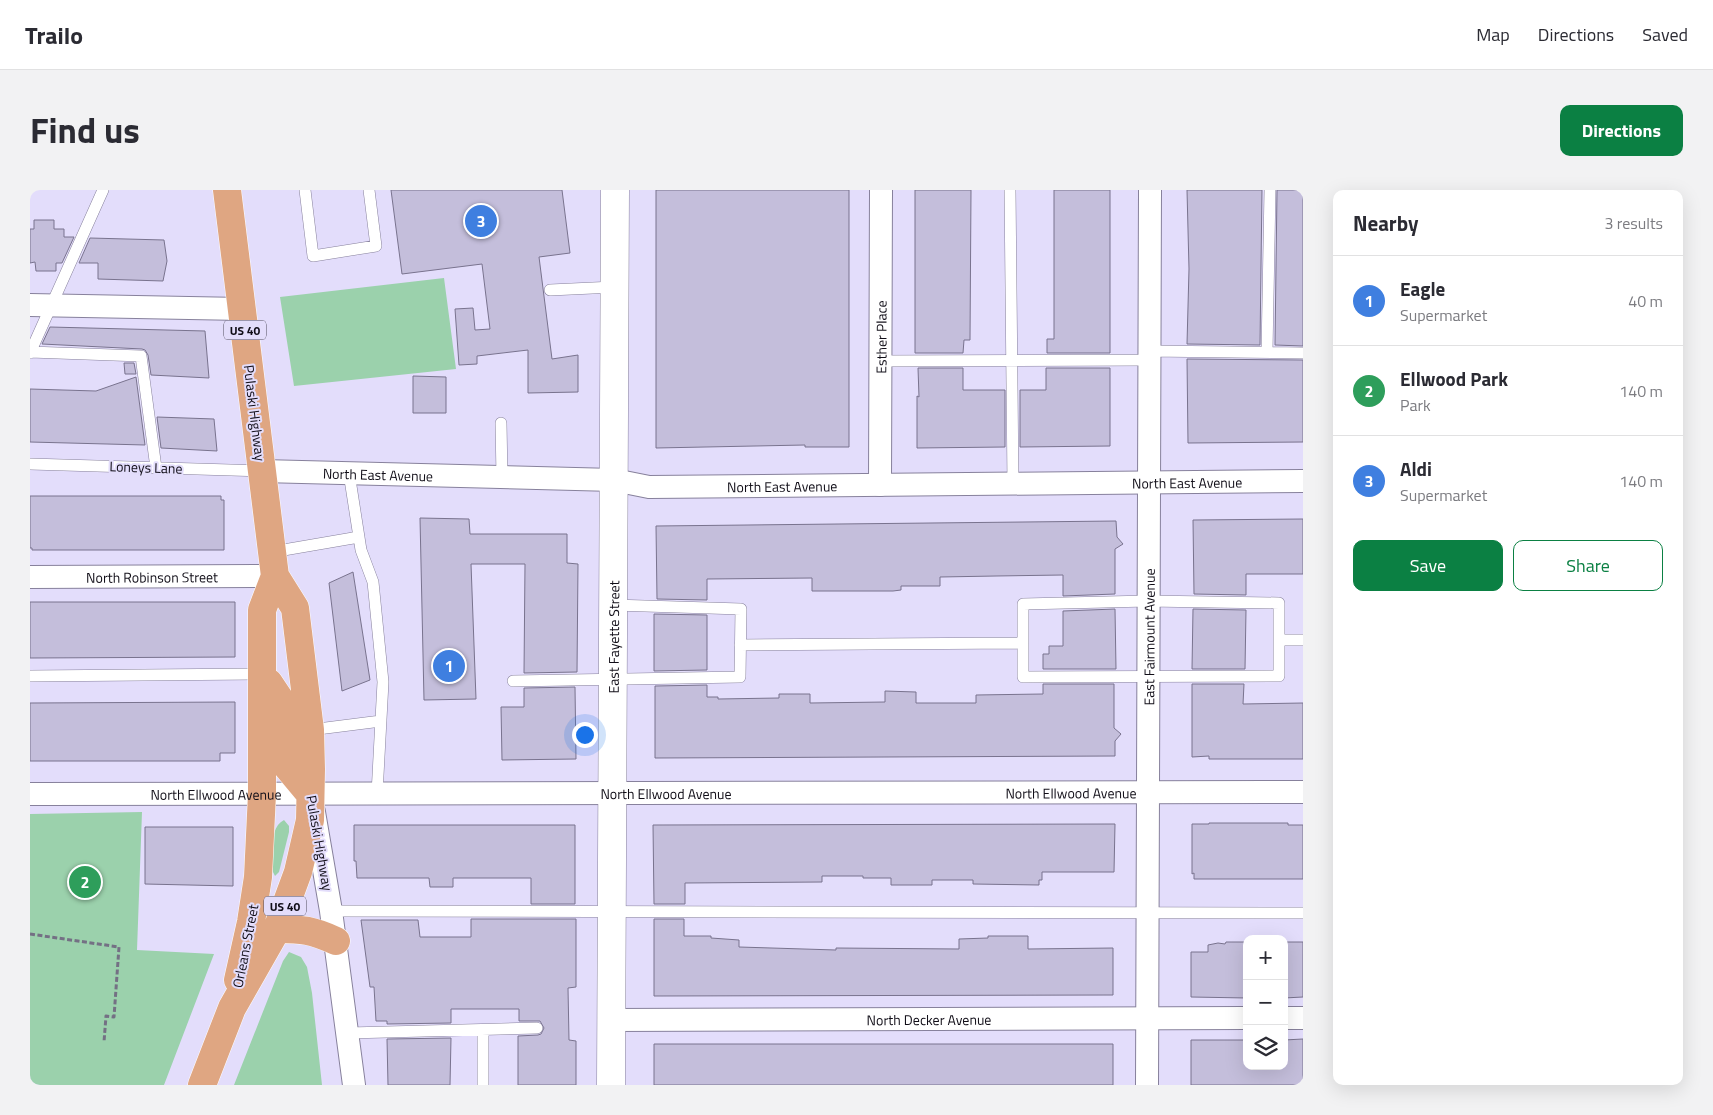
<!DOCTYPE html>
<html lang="en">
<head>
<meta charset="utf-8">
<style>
  body { margin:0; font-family:"Titillium Web",sans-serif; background:#f2f2f3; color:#2b2b33 }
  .controls { position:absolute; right:15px; bottom:15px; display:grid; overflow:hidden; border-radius:10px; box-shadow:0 5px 20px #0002 }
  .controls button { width:45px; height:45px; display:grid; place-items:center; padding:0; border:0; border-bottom:1px solid #e1e1e2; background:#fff; color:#2b2b33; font:25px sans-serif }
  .you { position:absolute; left:554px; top:544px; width:18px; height:18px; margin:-12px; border:4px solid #fff; border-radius:50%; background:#1a73e8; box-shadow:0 0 0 8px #1a73e833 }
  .badge { display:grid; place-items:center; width:32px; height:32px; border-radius:50%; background:#0b8043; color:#fff; font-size:16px; font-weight:700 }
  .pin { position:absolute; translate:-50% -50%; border:2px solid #fff; box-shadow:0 1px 5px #0006 }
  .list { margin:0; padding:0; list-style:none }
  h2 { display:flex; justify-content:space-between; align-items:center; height:65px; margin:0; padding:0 20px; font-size:21px }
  h2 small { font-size:16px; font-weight:400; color:#7c7c81 }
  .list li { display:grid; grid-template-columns:32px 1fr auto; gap:15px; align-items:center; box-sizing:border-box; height:90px; padding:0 20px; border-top:1px solid #e1e1e2 }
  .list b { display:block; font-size:19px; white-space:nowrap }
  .list p { margin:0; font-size:16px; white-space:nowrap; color:#7c7c81 }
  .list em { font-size:16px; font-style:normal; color:#7c7c81 }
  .actions { display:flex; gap:10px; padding:15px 20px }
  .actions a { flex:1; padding:11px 0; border:1px solid #0b8043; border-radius:10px; text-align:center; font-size:18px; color:#0b8043 }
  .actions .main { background:#0b8043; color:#fff }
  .icon { flex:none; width:28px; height:28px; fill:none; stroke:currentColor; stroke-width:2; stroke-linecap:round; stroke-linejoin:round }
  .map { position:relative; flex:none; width:1273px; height:895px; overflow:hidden; border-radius:10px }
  header { display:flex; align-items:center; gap:30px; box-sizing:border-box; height:70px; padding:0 25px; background:#fff; border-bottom:1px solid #e1e1e2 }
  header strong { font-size:24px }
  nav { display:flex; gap:28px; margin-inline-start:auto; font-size:18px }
  .intro { display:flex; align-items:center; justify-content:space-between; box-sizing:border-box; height:120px; padding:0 30px }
  h1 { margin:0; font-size:35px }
  .button { padding:12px 22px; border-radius:10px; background:#0b8043; color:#fff; font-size:18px; font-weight:700 }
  main { display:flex; gap:30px; padding:0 30px }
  aside { flex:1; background:#fff; border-radius:10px; box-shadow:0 5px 20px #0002 }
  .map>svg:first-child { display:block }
</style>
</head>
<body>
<header>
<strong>Trailo</strong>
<nav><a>Map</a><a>Directions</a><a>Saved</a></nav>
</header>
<div class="intro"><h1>Find us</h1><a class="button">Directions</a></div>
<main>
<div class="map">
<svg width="1273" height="895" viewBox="0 0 1273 895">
  <rect width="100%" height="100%" fill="#e3ddfb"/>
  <path fill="#9bd1ac" d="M 414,88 L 426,179 L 264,196 L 250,107 Z
    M 112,622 L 107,760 L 184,764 L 134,895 L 0,895 L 0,624 Z
    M 254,630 L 259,636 L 259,642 L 249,682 L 245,686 L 243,682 C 243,667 238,638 254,630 Z
    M 259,762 L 271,767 L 277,777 L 282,803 L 292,895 L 204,895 L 253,771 Z"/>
  <path fill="#c4bedb" stroke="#79738e" d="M 361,0 L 532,0 L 540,63 L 509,67 L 522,169 L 548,165 L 548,202 L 498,203 L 498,160 L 447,166 L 447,174 L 429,175 L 425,119 L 443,118 L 445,140 L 460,139 L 452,74 L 372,84 Z
    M 626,0 L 819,0 L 819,257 L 775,257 L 775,255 L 626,258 Z
    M 885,0 L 941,0 L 940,150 L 934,150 L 933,163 L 885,163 Z
    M 1024,0 L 1080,0 L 1080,163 L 1017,163 L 1017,149 L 1024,149 Z
    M 1157,0 L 1232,0 L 1230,155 L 1157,154 L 1159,79 Z
    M 1247,0 L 1273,0 L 1273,156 L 1245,155 Z
    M 4,30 L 24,30 L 24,39 L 34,39 L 34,47 L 44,47 L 32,73 L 26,73 L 26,81 L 6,81 L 5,72 L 0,73 L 0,39 L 4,39 Z
    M 60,48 L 134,50 L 137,71 L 133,91 L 68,89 L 68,73 L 49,73 Z
    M 20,137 L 175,141 L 179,188 L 121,185 L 118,165 L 115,160 L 112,159 L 12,154 Z
    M 1157,169 L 1273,170 L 1273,252 L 1158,253 Z
    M 94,173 L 104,173 L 106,184 L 95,184 Z
    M 888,178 L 933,178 L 933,200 L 975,200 L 975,257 L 887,258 L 887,206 L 889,207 Z
    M 1016,178 L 1080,178 L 1080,256 L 990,257 L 990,200 L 1016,200 Z
    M 383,186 L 416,187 L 416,223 L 383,223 Z
    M 106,187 L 115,255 L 0,252 L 0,199 L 66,201 Z
    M 127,227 L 184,229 L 187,261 L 131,258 Z
    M 0,306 L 191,306 L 191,310 L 194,310 L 194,360 L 2,360 L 2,358 L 0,358 Z
    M 390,328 L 439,329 L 440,344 L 537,344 L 537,373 L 548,374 L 547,482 L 494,483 L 495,374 L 441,374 L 446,509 L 394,510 Z
    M 1273,329 L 1273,384 L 1216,384 L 1216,405 L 1164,404 L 1163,330 Z
    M 1086,331 L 1087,347 L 1093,354 L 1085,359 L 1085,404 L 1033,406 L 1033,385 L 966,386 L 910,387 L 910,396 L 871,396 L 871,400 L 863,401 L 782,401 L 782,388 L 677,389 L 677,410 L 627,409 L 626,336 Z
    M 323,382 L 340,490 L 312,501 L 299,393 Z
    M 0,412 L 205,412 L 205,467 L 0,468 Z
    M 1085,419 L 1086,479 L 1013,479 L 1013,464 L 1019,464 L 1019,456 L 1033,456 L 1033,421 Z
    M 1163,419 L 1216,420 L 1215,479 L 1162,479 Z
    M 624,424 L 677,425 L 677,480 L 624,481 Z
    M 1013,494 L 1084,494 L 1084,538 L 1091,544 L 1085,551 L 1085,566 L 625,568 L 625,496 L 677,495 L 677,507 L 688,507 L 688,509 L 749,508 L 749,504 L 780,504 L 780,513 L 855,512 L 855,501 L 886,502 L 886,513 L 946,513 L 946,505 L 1013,504 Z
    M 1162,494 L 1214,494 L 1213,514 L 1273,513 L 1273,569 L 1179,569 L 1179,566 L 1162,567 Z
    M 545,497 L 546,569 L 472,570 L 471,517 L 494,517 L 494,498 Z
    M 205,512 L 205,563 L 190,563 L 190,571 L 0,571 L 0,513 Z
    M 1179,633 L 1258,633 L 1258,635 L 1273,635 L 1273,689 L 1164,689 L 1164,683 L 1162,684 L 1162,634 L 1179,634 Z
    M 1085,634 L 1084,682 L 1012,682 L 1012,690 L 1009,690 L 1009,695 L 943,694 L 943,690 L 902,690 L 902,695 L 861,695 L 861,688 L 833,688 L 833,686 L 792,686 L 792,692 L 655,693 L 655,714 L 624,714 L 623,635 Z
    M 324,635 L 545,635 L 545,714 L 501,714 L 501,688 L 423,688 L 423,697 L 400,697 L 399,688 L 327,688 L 326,671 L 324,671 Z
    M 115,637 L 203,637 L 203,696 L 115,694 Z
    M 441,729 L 546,729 L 546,797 L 538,798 L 539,850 L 546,851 L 546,895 L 488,895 L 488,846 L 508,845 L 511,844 L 514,838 L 510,831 L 489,831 L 489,819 L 421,819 L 421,833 L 357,834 L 357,831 L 346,831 L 344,797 L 340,797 L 331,730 L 388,730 L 390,747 L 441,747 Z
    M 624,729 L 654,729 L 654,746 L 681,746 L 681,748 L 709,750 L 709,757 L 806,760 L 806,758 L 929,759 L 929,749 L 958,748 L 958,746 L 998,746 L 998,759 L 1083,758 L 1083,805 L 624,806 Z
    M 1196,752 L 1217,752 L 1217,808 L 1161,807 L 1161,762 L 1178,762 L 1178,755 L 1188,753 L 1195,754 Z
    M 1254,752 L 1273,752 L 1273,807 L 1254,808 Z
    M 421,848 L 420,895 L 358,895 L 357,849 Z
    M 1273,849 L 1273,895 L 1161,895 L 1161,850 L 1217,850 L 1217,876 L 1254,876 L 1254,850 Z
    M 624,854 L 1083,854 L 1083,895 L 624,895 Z"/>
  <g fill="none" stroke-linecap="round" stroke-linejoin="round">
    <g stroke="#87819c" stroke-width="12">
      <path id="service" d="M 275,0 L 283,66 L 346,56 L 339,0
        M 980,0 L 983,294
        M 520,100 L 584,97
        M 1119,161 L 1273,163
        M 0,162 L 111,166 L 126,278
        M 1237,162 L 1240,0
        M 0,163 L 73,0
        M 851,171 L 1119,170
        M 471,233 L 472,287
        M 0,274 L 232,281
        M 319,283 L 331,360 L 343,392 L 353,492 L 347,604
        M 242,362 L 329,347
        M 1118,411 L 1249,413 L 1249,486 L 993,487 L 993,414 Z
        M 1249,450 L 1273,450
        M 710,455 L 993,453
        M 0,486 L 232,484
        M 483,491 L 710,487 L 711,419 L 583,415
        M 280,540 L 351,531
        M 301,721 L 1273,723
        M 453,840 L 453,895
        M 319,843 L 507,838"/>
    </g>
    <g stroke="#87819c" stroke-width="24">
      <g id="minor">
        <path d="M 0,115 L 212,119"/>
        <path id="s1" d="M 232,281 L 584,290 L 619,297 L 1273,291"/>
        <path id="s2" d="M 850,295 L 851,0"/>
        <path id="s3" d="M 0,387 L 245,386"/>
        <path id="s4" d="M 0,604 L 1273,602"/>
        <path d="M 284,622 L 301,721 L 324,895"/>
        <path d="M 1254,828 L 1273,828"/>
        <path id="s5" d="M 581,830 L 1217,828"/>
        <path id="s6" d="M 1117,895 L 1120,0"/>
      </g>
    </g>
    <g stroke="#87819c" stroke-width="29">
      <g id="secondary">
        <path id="s7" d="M 581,895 L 585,0"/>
      </g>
    </g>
    <g stroke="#fff" stroke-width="29">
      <path id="primary" d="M 239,493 L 249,508 L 255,574 L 280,604
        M 247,739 C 273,739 282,740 306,751
        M 208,790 L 221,732 L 228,687 L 232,604 L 232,420 L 245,386
        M 172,895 L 202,818 L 247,739 L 268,682 L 280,630 L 281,579 L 280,540 L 265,418 L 245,386 L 197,0"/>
    </g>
    <path stroke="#747084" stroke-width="3" stroke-dasharray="5 2.5" stroke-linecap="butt" d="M 0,744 L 89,757 L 84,827 L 76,826 L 74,852"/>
    <use href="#service" stroke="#fff" stroke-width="11"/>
    <use href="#minor" stroke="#fff" stroke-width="22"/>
    <use href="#secondary" stroke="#fff" stroke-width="28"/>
    <use href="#primary" stroke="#dfa682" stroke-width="28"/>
  </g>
  <g text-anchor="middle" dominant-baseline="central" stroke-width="4" stroke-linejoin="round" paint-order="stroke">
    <g fill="#e3ddfb" stroke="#4f4b5b" stroke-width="1">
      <rect x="194" y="130.5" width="42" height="19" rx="4"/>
      <rect x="234" y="706.5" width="42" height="19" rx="4"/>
    </g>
    <g font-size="12" font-weight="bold" fill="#100d17">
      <text x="215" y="140">US 40</text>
      <text x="255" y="716">US 40</text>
    </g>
    <g font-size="14" fill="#100d17" stroke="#e3ddfb">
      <text stroke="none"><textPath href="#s2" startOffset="148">Esther Place</textPath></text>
      <text transform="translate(225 223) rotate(83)">Pulaski Highway</text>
      <text transform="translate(116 277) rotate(2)">Loneys Lane</text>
      <text stroke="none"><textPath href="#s1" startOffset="116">North East Avenue</textPath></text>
      <text stroke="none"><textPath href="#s1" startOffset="926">North East Avenue</textPath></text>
      <text stroke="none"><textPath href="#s1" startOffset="521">North East Avenue</textPath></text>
      <text stroke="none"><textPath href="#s3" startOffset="122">North Robinson Street</textPath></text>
      <text stroke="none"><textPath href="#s7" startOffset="448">East Fayette Street</textPath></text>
      <text stroke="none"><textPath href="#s6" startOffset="448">East Fairmount Avenue</textPath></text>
      <text stroke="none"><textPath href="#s4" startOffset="1041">North Ellwood Avenue</textPath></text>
      <text stroke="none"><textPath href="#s4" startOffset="636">North Ellwood Avenue</textPath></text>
      <text stroke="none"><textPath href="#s4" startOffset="186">North Ellwood Avenue</textPath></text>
      <text transform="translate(290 653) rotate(80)">Pulaski Highway</text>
      <text transform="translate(215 756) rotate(-79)">Orleans Street</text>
      <text stroke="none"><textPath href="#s5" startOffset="318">North Decker Avenue</textPath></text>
    </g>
  </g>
</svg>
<div class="controls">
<button>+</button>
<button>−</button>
<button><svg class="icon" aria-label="layers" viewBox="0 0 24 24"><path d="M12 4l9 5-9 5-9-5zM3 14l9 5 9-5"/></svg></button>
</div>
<div class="you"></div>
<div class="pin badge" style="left:419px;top:476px;background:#3f7fe0">1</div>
<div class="pin badge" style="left:55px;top:692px;background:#2e9e5b">2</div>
<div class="pin badge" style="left:451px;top:31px;background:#3f7fe0">3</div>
</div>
<aside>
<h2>Nearby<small>3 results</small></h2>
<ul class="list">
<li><span class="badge" style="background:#3f7fe0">1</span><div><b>Eagle</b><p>Supermarket</p></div><em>40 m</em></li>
<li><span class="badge" style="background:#2e9e5b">2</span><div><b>Ellwood Park</b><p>Park</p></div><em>140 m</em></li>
<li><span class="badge" style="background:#3f7fe0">3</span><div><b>Aldi</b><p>Supermarket</p></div><em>140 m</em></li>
</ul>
<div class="actions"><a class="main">Save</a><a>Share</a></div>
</aside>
</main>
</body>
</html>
